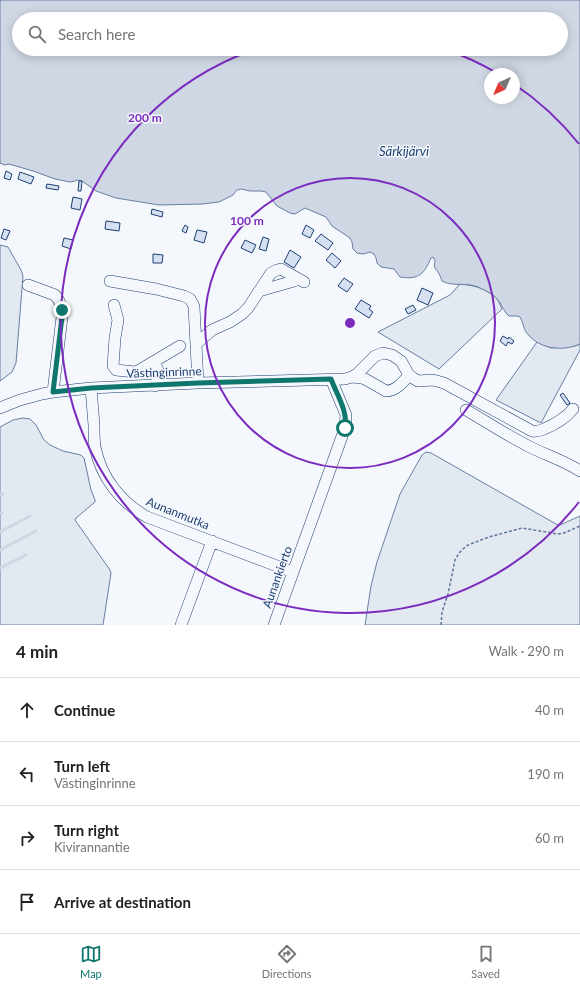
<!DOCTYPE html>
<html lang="en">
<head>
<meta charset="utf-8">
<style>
  body { margin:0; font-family:Lato,sans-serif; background:#f2f2f2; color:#202124 }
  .compass { position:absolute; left:484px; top:68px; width:36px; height:36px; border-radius:50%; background:#fff; box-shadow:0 2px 10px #0003; rotate:224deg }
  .stop { position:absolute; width:12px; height:12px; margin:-9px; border:3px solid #0f766e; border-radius:50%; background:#fff }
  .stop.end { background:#0f766e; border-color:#fff; box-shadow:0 1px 4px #0008 }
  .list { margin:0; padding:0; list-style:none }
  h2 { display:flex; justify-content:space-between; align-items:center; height:52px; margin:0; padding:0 16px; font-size:17px }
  h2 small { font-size:13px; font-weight:400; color:#757577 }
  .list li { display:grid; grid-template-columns:26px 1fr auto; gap:12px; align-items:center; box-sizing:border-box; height:64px; padding:0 16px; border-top:1px solid #e0e0e0 }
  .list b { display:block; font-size:15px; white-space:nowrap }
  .list p { margin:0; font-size:13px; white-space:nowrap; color:#757577 }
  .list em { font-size:13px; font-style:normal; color:#757577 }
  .icon { flex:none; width:22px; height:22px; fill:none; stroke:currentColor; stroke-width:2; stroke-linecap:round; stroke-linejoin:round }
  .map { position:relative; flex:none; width:580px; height:625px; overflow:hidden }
  .search { position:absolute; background:#fff; box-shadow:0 2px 10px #0003; left:12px; right:12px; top:12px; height:44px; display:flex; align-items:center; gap:10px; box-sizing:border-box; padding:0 14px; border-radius:22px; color:#757577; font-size:15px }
  .sheet { height:308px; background:#fff }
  nav { display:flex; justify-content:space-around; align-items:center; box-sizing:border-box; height:56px; border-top:1px solid #e0e0e0; background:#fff; font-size:11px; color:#757577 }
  nav a { display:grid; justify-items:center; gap:2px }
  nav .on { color:#0f766e }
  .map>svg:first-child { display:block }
</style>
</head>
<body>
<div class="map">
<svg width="580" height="625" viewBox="0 0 580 625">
  <rect width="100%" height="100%" fill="#f4f7fb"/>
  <path fill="#e3e9f0" stroke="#687fa3" d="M 0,245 L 8,247 L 21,270 L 23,276 L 16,363 L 12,372 L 0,381 Z
    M 460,284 C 472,285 486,288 496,298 C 499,301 500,305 502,309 L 439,369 L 378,332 L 450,295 Z
    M 537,342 L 551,348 L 575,346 L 580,344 L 580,350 L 541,423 L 496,400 Z
    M 23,418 L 30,419 L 36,425 L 44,440 L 50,445 L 63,451 L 81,455 L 84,458 L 91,490 L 95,500 L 95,502 L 76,518 L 75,520 L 110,570 L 111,573 L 103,625 L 0,625 L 0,427 L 13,420 Z
    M 426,452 L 431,453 L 556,524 L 560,525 L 580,516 L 580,625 L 365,625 L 371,586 L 377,562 L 400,494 L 422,455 Z"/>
  <path fill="#cfd7e4" stroke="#687fa3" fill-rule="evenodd" d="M 0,0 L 580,0 L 580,344 C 562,352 538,349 526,332 C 523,327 523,322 520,317 L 517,316 L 509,316 C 503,311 502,304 497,299 C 492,293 484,290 478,287 C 466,282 453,287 442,281 C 441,279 440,275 439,274 C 438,271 436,270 435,268 C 433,263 437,263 433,257 L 431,258 C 424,274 419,280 400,277 L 394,269 L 381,267 L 377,263 L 376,258 L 374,254 L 370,252 L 363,254 L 357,253 L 353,249 L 352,242 L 350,238 L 332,226 L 326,217 L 305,208 L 295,214 L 290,213 L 277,206 L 266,192 L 261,191 L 250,191 L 241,189 L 237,190 L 233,195 L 219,202 L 202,204 L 159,205 L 116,198 L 96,191 L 82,181 L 77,180 L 75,181 L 70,182 L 55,179 L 33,171 L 9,164 L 5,165 L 0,163 ZM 19,19 L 561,19 L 561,49 L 19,49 ZM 490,74 L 514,74 L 514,98 L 490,98 Z"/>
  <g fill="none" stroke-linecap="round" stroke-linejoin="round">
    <path stroke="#cfd7e4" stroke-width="3" d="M 0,495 L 3,494
      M 0,513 L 2,513
      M 0,532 L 30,516
      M 0,550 L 36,531
      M 0,568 L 26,555"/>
  </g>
  <path fill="#d5e0f0" stroke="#1d3f73" d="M 6,171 L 12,174 L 10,180 L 4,178 Z
    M 20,172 L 34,177 L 31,184 L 18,179 Z
    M 79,181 L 82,181 L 81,191 L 78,191 Z
    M 47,184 L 59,186 L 58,190 L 46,188 Z
    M 73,197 L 82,199 L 80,210 L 71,208 Z
    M 152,209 L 163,212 L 162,217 L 151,214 Z
    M 106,221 L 120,223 L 119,231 L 105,229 Z
    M 185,225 L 188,227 L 186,233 L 182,231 Z
    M 306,225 L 314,230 L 310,238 L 302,234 Z
    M 4,229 L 10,231 L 6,240 L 1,238 Z
    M 197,230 L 207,232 L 204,243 L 194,240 Z
    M 321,234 L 333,243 L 328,250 L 315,241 Z
    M 263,237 L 269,239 L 266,251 L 259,249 Z
    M 64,238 L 73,240 L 71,249 L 62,246 Z
    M 245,240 L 256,245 L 252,253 L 241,248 Z
    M 290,250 L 301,257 L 294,268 L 284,262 Z
    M 332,253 L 341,261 L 335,268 L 326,260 Z
    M 153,254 L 163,255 L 162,263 L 153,263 Z
    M 344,278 L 353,284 L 347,292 L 338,286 Z
    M 422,288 L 433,293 L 428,305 L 417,300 Z
    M 361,300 L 371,306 L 369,309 L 373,312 L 369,318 L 355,309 Z
    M 413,305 L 416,310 L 408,314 L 405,309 Z
    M 503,336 L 508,339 L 509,337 L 514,341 L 512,344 L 508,342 L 506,346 L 500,341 Z
    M 563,393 L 570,403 L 567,405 L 560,395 Z"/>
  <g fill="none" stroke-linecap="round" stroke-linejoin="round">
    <g stroke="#1d3f73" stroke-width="12">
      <path id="minor" d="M 110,281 L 156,289 L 184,296 L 190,299 L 193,304 L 194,307 L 198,383
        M 28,285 L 55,295 C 61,302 62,308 62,317 L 53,392
        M 259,291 L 294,281 L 298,279
        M 114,305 L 118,320 L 115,338 L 113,366 L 116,370 L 135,372 L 138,371 L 180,346
        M 196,344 L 212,330 L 230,322 L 242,314 L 248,308 L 271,273 L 277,270 L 281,269 L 304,282
        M 148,365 L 155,365 C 161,371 157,379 155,386
        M 352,377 L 361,378 L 365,379 L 386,391 C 396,391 403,382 409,375
        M 91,388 C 92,400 93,413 94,425 C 94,432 94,440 95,447 C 101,477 120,502 147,517 L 293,572
        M 0,408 L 20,400 L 42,394 L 53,392 L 91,388 L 198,383 L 345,379 L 352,377 L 357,374 L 375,356 L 383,353 L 392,355 L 401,361 L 409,375 L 413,378 L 418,381 L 433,380 L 444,383 L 532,431 C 537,432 540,431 544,429 C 556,424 565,419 573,409
        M 466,410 C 487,422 508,436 530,447 C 546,455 565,461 580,471
        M 181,625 L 212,541
        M 274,625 L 345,428 L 346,415 L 331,379"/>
    </g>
    <path stroke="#5e769c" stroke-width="1.5" stroke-dasharray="3 2" stroke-linecap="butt" d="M 441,625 L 442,612 L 448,594 L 455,560 L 459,553 L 463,549 L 468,545 L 489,537 L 522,528 L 558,534 L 564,533 L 580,526"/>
    <use href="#minor" stroke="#f4f7fb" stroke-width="11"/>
  </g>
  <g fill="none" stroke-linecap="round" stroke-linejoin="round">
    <path stroke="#0f766e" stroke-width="5" d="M 62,310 L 62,317 L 53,392 L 91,388 L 198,383 L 331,379 C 337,395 348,411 345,428"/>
  </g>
  <g fill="none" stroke="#7b2cbf" stroke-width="2">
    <circle cx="350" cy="323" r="145"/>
    <path d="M579 502A290 290 0 1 1 253 50M447 50A290 290 0 0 1 497 73M514 84A290 290 0 0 1 579 144"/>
  </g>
  <g text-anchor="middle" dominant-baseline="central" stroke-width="3" stroke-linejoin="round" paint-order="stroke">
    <g font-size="12" fill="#1d3f73" stroke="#f4f7fb">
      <text transform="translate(164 372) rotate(-2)">Västinginrinne</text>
      <text transform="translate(178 513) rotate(22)">Aunanmutka</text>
      <text transform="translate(277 577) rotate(-70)">Aunankierto</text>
    </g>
    <g font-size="13" font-style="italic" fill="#1d3f73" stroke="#f4f7fb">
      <text x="404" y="151">Särkijärvi</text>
    </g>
  </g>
  <circle cx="350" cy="323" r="6" fill="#7b2cbf" stroke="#f4f7fb" stroke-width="2"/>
  <g font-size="12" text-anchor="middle" font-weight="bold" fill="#7b2cbf" stroke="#f4f7fb" stroke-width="3" stroke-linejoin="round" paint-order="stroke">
    <text x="145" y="122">200 m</text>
    <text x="247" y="225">100 m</text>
  </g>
</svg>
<svg class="compass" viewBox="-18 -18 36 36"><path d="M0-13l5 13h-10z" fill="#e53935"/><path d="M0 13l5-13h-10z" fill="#757577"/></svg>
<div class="stop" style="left:345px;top:428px"></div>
<div class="stop end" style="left:62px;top:310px"></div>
<div class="search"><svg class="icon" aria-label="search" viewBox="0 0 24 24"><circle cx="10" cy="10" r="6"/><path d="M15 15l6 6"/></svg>Search here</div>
</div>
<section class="sheet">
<h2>4 min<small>Walk · 290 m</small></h2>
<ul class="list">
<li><svg class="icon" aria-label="ahead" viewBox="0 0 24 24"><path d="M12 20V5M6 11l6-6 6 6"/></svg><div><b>Continue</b></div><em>40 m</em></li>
<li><svg class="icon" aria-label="left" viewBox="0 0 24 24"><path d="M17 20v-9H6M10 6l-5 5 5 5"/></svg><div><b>Turn left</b><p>Västinginrinne</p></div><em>190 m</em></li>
<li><svg class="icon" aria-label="right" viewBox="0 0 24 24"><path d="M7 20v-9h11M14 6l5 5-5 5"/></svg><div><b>Turn right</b><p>Kivirannantie</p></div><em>60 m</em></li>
<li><svg class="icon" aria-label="arrive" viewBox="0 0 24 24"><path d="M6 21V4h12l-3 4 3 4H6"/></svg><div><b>Arrive at destination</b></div></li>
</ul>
</section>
<nav>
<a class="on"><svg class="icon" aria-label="map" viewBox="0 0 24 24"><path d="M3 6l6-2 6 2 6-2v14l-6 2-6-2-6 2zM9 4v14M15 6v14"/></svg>Map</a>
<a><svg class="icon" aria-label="directions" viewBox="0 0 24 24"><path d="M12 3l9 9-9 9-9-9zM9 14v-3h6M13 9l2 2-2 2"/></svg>Directions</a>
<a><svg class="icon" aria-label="saved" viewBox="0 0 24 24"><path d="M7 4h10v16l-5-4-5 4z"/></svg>Saved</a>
</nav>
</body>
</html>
